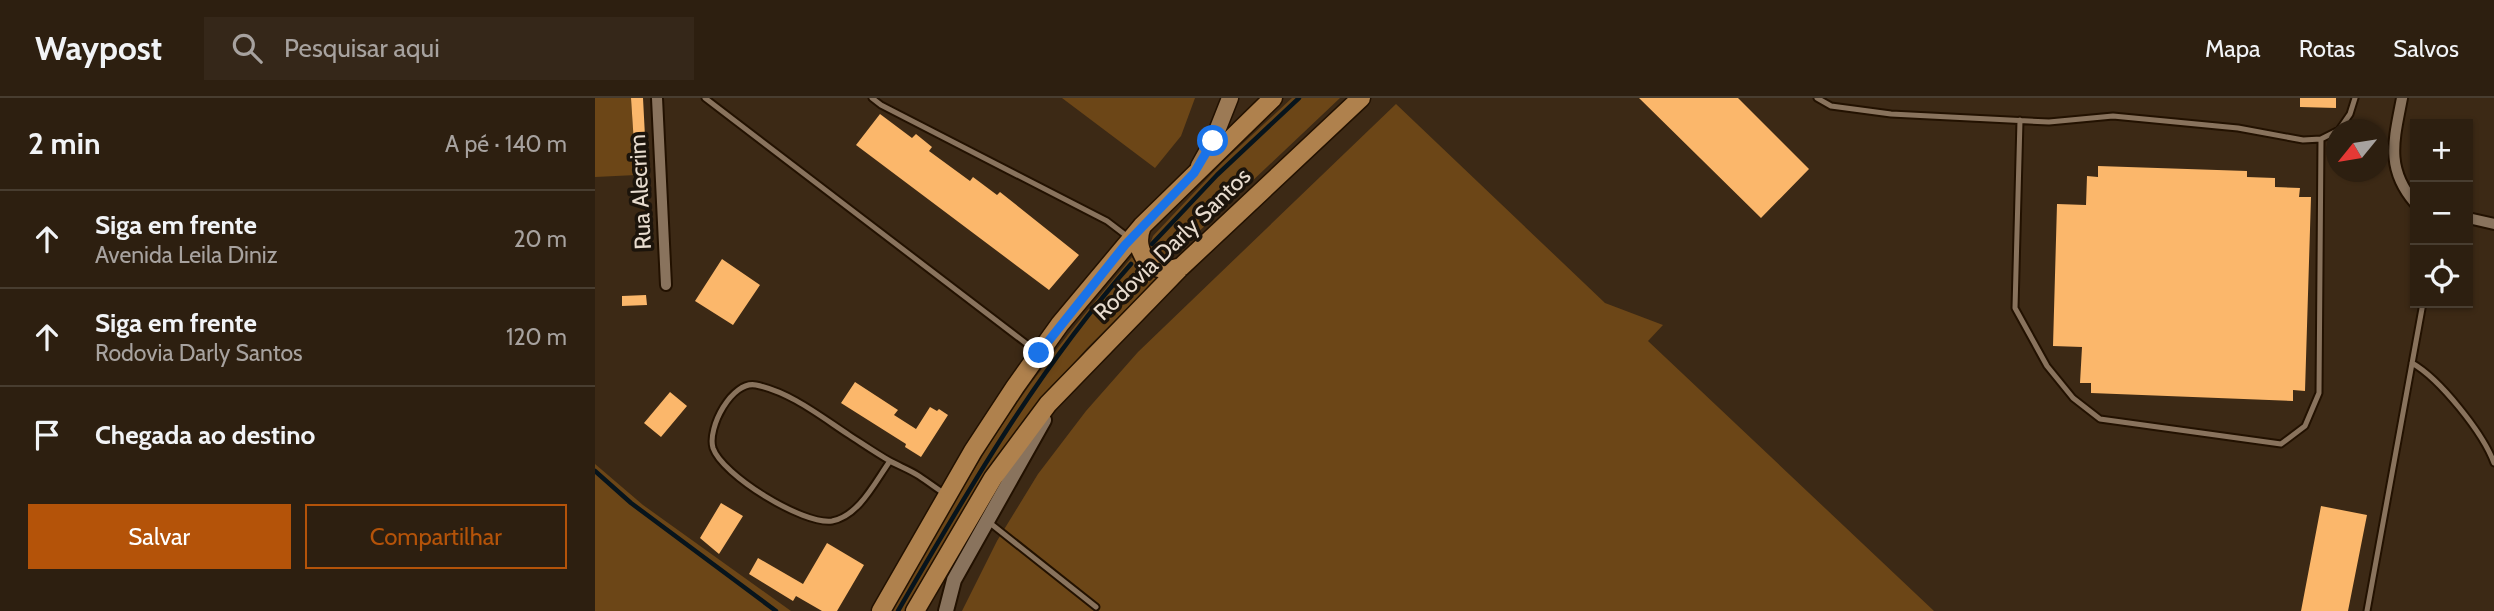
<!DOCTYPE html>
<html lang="pt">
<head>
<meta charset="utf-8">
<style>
  body { margin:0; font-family:Cabin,sans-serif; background:#352719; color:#f1f3f6 }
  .controls { position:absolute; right:21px; top:21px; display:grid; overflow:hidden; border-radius:0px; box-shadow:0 2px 5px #0004 }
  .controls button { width:63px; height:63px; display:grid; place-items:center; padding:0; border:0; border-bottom:2px solid #483d30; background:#2d1f10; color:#f1f3f6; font:35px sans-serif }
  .compass { position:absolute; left:1731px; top:21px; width:63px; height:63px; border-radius:50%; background:#2d1f10; box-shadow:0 2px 5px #0004; rotate:240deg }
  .stop { position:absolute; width:21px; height:21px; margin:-16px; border:5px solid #1a73e8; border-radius:50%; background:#fff }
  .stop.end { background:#1a73e8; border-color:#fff; box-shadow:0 2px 7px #0008 }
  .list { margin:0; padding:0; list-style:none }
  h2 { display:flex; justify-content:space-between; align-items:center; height:91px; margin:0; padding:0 28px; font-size:30px }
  h2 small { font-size:23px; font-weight:400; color:#a7a29f }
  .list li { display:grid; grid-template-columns:46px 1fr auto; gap:21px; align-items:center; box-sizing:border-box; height:98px; padding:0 28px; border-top:2px solid #483d30 }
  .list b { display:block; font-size:26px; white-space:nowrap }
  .list p { margin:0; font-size:23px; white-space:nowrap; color:#a7a29f }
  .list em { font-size:23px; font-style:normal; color:#a7a29f }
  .actions { display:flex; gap:14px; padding:21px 28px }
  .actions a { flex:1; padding:16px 0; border:2px solid #b45309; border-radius:0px; text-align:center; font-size:24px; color:#b45309 }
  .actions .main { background:#b45309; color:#fff }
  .icon { flex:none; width:38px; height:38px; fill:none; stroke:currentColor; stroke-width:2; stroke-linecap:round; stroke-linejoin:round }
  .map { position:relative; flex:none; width:1899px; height:513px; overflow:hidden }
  header { display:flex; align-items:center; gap:42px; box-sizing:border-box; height:98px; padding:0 35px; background:#2d1f10; border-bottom:2px solid #483d30 }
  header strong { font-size:33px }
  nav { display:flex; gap:38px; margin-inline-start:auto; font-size:24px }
  .search { width:490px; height:63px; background:#352719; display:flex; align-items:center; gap:18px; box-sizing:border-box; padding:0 24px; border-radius:0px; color:#a7a29f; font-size:26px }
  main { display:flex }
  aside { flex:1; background:#2d1f10 }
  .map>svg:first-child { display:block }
</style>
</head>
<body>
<header>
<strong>Waypost</strong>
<div class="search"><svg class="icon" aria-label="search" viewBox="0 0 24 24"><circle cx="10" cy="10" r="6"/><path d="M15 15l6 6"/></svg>Pesquisar aqui</div>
<nav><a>Mapa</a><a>Rotas</a><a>Salvos</a></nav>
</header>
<main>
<aside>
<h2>2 min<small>A pé · 140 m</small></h2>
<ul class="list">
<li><svg class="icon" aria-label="ahead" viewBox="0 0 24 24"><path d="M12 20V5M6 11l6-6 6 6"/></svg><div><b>Siga em frente</b><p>Avenida Leila Diniz</p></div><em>20 m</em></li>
<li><svg class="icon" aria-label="ahead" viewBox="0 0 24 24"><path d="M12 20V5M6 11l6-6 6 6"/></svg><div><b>Siga em frente</b><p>Rodovia Darly Santos</p></div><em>120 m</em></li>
<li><svg class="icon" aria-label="arrive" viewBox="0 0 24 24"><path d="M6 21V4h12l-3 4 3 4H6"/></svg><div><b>Chegada ao destino</b></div></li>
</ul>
<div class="actions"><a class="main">Salvar</a><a>Compartilhar</a></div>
</aside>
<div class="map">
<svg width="1899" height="513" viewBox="0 0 1899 513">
  <rect width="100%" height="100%" fill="#3c2915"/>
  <path fill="#6c4617" d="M 0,0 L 36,0 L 41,77 L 0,79 Z
    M 467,0 L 600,0 L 586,38 L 560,70 Z
    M 697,0 L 745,0 L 578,158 L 567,162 L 557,155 L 555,146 L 558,138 L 628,64 Z
    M 801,6 L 1010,205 L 1068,227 L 1053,243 L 1339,513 L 367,513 L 402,443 L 443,376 L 491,313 L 543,254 Z
    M 537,159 L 547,174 L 562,181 L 492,250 L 452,295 L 313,513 L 297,513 C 333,449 369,386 409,324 C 448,266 492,212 537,159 Z
    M 0,366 L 48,407 L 196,513 L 0,513 Z"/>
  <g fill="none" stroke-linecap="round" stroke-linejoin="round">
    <path stroke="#07141c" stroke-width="4.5" d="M 557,146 L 622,77 L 704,0
      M 0,373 L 36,405 L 181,513
      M 303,513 C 373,392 443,271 536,166"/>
  </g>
  <path fill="#fbb76b" d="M 36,0 L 48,0 L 52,77 L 41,77 Z
    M 1044,0 L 1143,0 L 1214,71 L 1166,120 Z
    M 1705,0 L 1741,0 L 1741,10 L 1705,9 Z
    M 285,16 L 317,40 L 321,36 L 337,49 L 334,53 L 375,83 L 378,79 L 402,97 L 405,94 L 484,157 L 454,192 L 261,47 Z
    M 1503,68 L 1652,73 L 1652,79 L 1680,80 L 1680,89 L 1705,90 L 1704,99 L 1716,99 L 1710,293 L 1698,292 L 1698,303 L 1496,295 L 1496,285 L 1485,285 L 1487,249 L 1458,248 L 1462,106 L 1491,107 L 1492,78 L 1503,79 Z
    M 127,161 L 165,187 L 138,227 L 100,203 Z
    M 51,197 L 52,207 L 27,208 L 27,198 Z
    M 260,284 L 303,312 L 299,317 L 321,331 L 335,309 L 342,313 L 344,311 L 353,317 L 326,359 L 310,349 L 311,346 L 246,305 Z
    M 75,294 L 92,308 L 66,339 L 49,325 Z
    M 126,405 L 148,418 L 124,456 L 105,440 Z
    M 1726,408 L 1772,417 L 1753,513 L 1706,513 Z
    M 232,445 L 269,467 L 242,513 L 227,513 L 201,498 L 198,503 L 154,476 L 163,460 L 208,486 Z"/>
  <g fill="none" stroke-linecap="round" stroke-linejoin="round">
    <g stroke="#210" stroke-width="9">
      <path id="service" d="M 110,0 L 441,253
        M 277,0 L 286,7 L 512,123 L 533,139
        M 1222,0 L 1236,8 L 1296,16 L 1454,24 L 1518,18 L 1643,30 L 1708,42 L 1726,41 L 1742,33
        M 1425,22 L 1420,210 L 1452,268 L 1478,300 L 1505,321 L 1686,346 L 1710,328 L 1724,295 L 1726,41
        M 1744,32 L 1755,16 L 1760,0
        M 1817,265 C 1845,281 1888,335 1899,365
        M 295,363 C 280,384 264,418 237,423 C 208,427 127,377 118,350 C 112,330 137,282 161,287 C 195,294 225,318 254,337 C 268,346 281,355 295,363 C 304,368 315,372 324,378 C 333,384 341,390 350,396
        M 395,425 L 501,509
        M 1772,513 L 1828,205"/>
    </g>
    <g stroke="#210" stroke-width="14">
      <path id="minor" d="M 62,0 L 71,187
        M 1807,0 C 1799,42 1790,70 1820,105
        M 1873,120 L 1899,126"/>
    </g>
    <g stroke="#210" stroke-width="18">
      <path id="tertiary" d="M 351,513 L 359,482 L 449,322"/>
    </g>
    <g stroke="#210" stroke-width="19">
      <path id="secondary" d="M 604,68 L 618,43 L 635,0"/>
    </g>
    <g stroke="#210" stroke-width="21">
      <path id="primary" d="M 547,128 C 536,155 558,179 586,169
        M 286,513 L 378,353 L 420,289 L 465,226 L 547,128 L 678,0
        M 320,513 L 398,380 L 453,306 L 586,169 L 766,0"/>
    </g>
    <use href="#service" stroke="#89735d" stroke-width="5"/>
    <use href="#minor" stroke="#89735d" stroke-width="10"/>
    <use href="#tertiary" stroke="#89735d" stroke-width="14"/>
    <use href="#secondary" stroke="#9c7a55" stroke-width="16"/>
    <use href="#primary" stroke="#af814d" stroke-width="18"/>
  </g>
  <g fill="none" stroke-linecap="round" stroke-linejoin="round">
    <path stroke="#1a73e8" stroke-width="9" d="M 444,255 L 530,147 L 599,75 L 618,43"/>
  </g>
  <g text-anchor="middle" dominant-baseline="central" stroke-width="7" stroke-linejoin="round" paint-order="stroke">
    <g font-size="23" fill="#e8dccf" stroke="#1c140b">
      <text transform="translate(45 94) rotate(-93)">Rua Alecrim</text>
      <text transform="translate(577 146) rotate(-44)">Rodovia Darly Santos</text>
    </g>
  </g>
</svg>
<div class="controls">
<button>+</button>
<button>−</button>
<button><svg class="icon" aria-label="locate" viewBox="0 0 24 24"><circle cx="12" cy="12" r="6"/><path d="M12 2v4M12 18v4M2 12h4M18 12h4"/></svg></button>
</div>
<svg class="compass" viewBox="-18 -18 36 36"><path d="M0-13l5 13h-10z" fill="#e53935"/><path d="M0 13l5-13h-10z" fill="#a7a29f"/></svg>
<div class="stop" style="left:618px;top:43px"></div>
<div class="stop end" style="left:444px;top:255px"></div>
</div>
</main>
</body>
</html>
